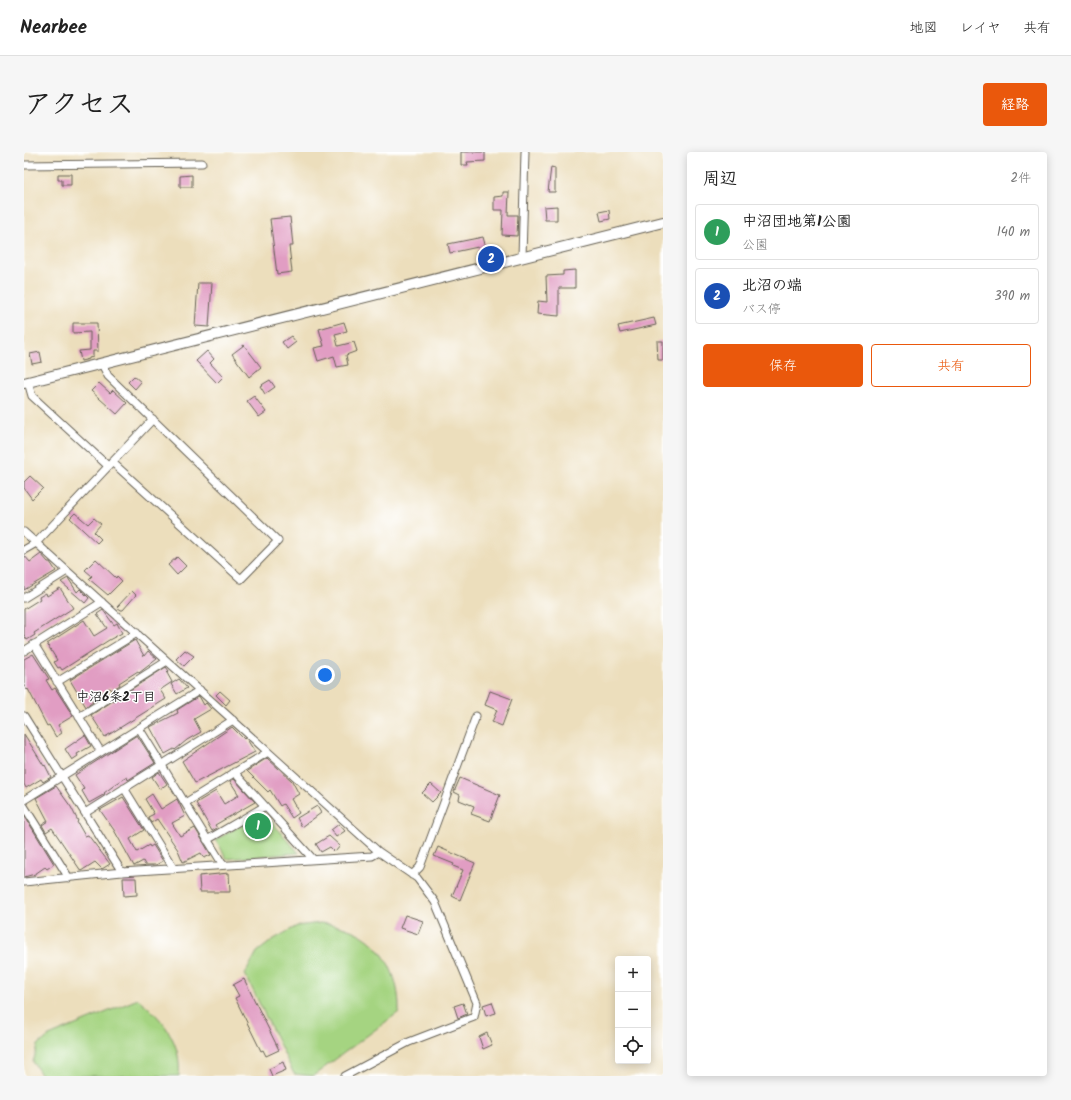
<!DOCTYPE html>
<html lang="ja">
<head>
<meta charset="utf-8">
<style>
  body { margin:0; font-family:Kalam,"Klee One",sans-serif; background:#f6f6f6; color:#222 }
  .controls { position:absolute; right:12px; bottom:12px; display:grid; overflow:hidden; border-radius:4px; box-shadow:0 2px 10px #0003 }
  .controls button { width:36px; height:36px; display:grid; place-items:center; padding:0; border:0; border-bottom:1px solid #e0e0e0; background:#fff; color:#222; font:20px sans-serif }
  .you { position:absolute; left:301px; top:523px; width:14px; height:14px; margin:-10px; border:3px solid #fff; border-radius:50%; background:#1a73e8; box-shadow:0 0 0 6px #1a73e833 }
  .badge { display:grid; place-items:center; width:26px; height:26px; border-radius:50%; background:#ea580c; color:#fff; font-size:13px; font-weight:700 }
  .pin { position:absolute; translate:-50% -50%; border:2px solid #fff; box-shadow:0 1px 4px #0006 }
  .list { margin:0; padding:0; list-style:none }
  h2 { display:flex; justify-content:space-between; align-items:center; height:52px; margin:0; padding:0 16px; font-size:17px }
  h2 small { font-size:13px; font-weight:400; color:#767676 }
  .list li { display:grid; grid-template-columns:26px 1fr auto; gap:12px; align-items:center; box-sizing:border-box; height:56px; margin:0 8px 8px; padding:0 8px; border:1px solid #e0e0e0; border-radius:4px }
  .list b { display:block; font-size:15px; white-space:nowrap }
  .list p { margin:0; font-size:13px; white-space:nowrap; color:#767676 }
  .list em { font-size:13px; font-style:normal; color:#767676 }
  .actions { display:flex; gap:8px; padding:12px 16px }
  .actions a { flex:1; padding:9px 0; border:1px solid #ea580c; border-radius:4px; text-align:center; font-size:14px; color:#ea580c }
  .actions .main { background:#ea580c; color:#fff }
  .icon { flex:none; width:22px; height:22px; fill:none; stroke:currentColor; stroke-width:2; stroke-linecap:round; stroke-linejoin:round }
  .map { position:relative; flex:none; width:639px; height:924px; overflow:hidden; border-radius:4px }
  header { display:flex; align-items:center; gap:24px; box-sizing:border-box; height:56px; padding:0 20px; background:#fff; border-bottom:1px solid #e0e0e0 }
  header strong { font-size:19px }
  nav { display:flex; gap:22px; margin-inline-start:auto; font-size:14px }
  .intro { display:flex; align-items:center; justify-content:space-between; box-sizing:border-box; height:96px; padding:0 24px }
  h1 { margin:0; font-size:28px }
  .button { padding:10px 18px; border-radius:4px; background:#ea580c; color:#fff; font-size:14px; font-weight:700 }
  main { display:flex; gap:24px; padding:0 24px }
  aside { flex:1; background:#fff; border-radius:4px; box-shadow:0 2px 10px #0003 }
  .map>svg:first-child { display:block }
</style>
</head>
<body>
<header>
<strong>Nearbee</strong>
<nav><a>地図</a><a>レイヤ</a><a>共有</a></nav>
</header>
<div class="intro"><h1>アクセス</h1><a class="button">経路</a></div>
<main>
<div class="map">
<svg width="639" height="924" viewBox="0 0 639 924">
  <rect width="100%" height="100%" fill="#fff"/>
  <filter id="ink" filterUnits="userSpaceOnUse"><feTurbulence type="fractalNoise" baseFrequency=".025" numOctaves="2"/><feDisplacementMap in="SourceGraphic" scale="8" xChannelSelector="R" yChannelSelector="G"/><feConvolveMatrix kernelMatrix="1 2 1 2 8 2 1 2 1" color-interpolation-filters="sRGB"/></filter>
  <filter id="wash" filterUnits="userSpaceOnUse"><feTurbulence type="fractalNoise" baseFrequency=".012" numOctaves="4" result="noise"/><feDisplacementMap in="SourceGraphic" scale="16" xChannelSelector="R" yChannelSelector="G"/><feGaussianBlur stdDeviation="0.9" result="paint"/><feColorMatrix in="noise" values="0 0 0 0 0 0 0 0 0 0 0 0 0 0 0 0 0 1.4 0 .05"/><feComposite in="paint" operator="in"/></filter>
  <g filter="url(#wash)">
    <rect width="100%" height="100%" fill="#ecdebc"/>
    <path fill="#a5d481" stroke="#60784e" d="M 239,660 L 275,701 L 203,707 L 192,688 Z
      M 296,771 C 304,772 313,773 321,776 C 358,787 376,823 375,860 L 289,924 L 270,922 L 221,822 L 233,800 L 250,787 L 273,774 Z
      M 114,847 C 139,866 158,891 155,924 L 18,924 L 9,910 L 14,893 L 25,884 Z"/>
    <g id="blocks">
      <path fill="#e19dc3" d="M 437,0 L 461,0 L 461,9 L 443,10 L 444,13 L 437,13 Z
        M 527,15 L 531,16 L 531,40 L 524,40 Z
        M 34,22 L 47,22 L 47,33 L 38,33 L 38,28 L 34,28 Z
        M 168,23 L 168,35 L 156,35 L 156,24 Z
        M 479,40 L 485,40 L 484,63 L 494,63 L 493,84 L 478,83 L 479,58 L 470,58 L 470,45 L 479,44 Z
        M 533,54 L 533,68 L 521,68 L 520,55 Z
        M 585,58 L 586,67 L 577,69 L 575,60 Z
        M 266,65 L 269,94 L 265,94 L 268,120 L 253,122 L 246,67 Z
        M 459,85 L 462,96 L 455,98 L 454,95 L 426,101 L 424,92 Z
        M 551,118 L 551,136 L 535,136 L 535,164 L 513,162 L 514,149 L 523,150 L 522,124 L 539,123 L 539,119 Z
        M 174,131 L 188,131 L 185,175 L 171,174 Z
        M 630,166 L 632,173 L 596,181 L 594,174 Z
        M 320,170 L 323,179 L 311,182 L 314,194 L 330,190 L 333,199 L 322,203 L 324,213 L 313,215 L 310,204 L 294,209 L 290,196 L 300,194 L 295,177 Z
        M 49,171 L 73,171 L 74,199 L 69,199 L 69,205 L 65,206 L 65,207 L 57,209 L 55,199 L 66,198 L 66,180 L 49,181 Z
        M 267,184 L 272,190 L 263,197 L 258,190 Z
        M 633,189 L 639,189 L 639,208 L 634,208 Z
        M 220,193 L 237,215 L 225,225 L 208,202 Z
        M 183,199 L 190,207 L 186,211 L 199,225 L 193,231 L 172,209 Z
        M 16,200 L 18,210 L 8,212 L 6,202 Z
        M 110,224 L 117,230 L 111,237 L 104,230 Z
        M 246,228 L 251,235 L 241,242 L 236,234 Z
        M 75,231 L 86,241 L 89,238 L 103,251 L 93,262 L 67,239 Z
        M 230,244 L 242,260 L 235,265 L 223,249 Z
        M 6,324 L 19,336 L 8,347 L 0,336 L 0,330 Z
        M 51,361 L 64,372 L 70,366 L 77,372 L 70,380 L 77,387 L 73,391 L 46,366 Z
        M 17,402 L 24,410 L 26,410 L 32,419 L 0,438 L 0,403 L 6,410 Z
        M 153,405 L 162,414 L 153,423 L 144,413 Z
        M 72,407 L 92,426 L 93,424 L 98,429 L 84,443 L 65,427 L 68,424 L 61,418 Z
        M 44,426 L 53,440 L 56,437 L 65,446 L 61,451 L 37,430 Z
        M 36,436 L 49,456 L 10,481 L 11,483 L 3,488 L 0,483 L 0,457 L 16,447 L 15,445 L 22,441 L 23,444 Z
        M 108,439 L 112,443 L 99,458 L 97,458 L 93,455 Z
        M 79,458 L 90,473 L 93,471 L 98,481 L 85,488 L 38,518 L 36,515 L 34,516 L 30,510 L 33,508 L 23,492 L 60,468 L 70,484 L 83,476 L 73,462 Z
        M 111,488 L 120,504 L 124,499 L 133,507 L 115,521 L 114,519 L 95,531 L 96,533 L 88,538 L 86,536 L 68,547 L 69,550 L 62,555 L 46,528 Z
        M 161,498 L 170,504 L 160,514 L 152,507 Z
        M 9,502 L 25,527 L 22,528 L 28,538 L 31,536 L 49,564 L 34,573 L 38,581 L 32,585 L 25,573 L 23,574 L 4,537 L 3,538 L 0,534 L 0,507 Z
        M 142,515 L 145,519 L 143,521 L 148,530 L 136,538 L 142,547 L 81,585 L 67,563 Z
        M 155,527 L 163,536 L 153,542 L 147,532 Z
        M 196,539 L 206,548 L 202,553 L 192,543 Z
        M 466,539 L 488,547 L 478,574 L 468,570 L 473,558 L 461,553 Z
        M 175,544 L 180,553 L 182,551 L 187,557 L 170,567 L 177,580 L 163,588 L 151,598 L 150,597 L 141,602 L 126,575 L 154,561 L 153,558 Z
        M 208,575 L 220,587 L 221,586 L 224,589 L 231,600 L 171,631 L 158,609 Z
        M 0,582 L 20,614 L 21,613 L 27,625 L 19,630 L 17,627 L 2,636 L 0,632 Z
        M 61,583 L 67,594 L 53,602 L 54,604 L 48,608 L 41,597 Z
        M 113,583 L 131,611 L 104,628 L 103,625 L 92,632 L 80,641 L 81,642 L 65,651 L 58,639 L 60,637 L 51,623 Z
        M 243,606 L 268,629 L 275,642 L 267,647 L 275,661 L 268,666 L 259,652 L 256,654 L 246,638 L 244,640 L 223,619 Z
        M 135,620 L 143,632 L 136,637 L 128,625 Z
        M 436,626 L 476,643 L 466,669 L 447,662 L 450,654 L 435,648 L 436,643 L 430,640 Z
        M 210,627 L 231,650 L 191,673 L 193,676 L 188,679 L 172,651 L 192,639 L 200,652 L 215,643 L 206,629 Z
        M 407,632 L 417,641 L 408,650 L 398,641 Z
        M 32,634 L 47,655 L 54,669 L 53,670 L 61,684 L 64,683 L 86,712 L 78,717 L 71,710 L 57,719 L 28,676 L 22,680 L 18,673 L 24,669 L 12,646 Z
        M 128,642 L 137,657 L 153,647 L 161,664 L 148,671 L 156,684 L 171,676 L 187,703 L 180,706 L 177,701 L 159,710 L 154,698 L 133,667 L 127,671 L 124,665 L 130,662 L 121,647 Z
        M 99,645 L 120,678 L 106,687 L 113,700 L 125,693 L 126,695 L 129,693 L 139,709 L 132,713 L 121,713 L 119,709 L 110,714 L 90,678 L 76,658 Z
        M 293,654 L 297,661 L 278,675 L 273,666 Z
        M 0,663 L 30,712 L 23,717 L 21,715 L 11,722 L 0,725 Z
        M 315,672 L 321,679 L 312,685 L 307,678 Z
        M 305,684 L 316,694 L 311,700 L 306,695 L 297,700 L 292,692 Z
        M 414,695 L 451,711 L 436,748 L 428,744 L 439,718 L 429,714 L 430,712 L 410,704 Z
        M 205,721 L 206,740 L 176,740 L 175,724 Z
        M 99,726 L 112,726 L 113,743 L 100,744 Z
        M 381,763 L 399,769 L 394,782 L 376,776 Z
        M 220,827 L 255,898 L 242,904 L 239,898 L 237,899 L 211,846 L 215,844 L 209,833 Z
        M 468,850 L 472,861 L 462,864 L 459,853 Z
        M 439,851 L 443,862 L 434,866 L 430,854 Z
        M 463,881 L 468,893 L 459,897 L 455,885 Z
        M 259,910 L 262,918 L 248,924 L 245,917 Z"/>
    </g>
  </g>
  <g filter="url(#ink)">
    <use href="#blocks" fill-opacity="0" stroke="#656054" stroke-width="1"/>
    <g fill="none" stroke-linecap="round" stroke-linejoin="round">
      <g stroke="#656054" stroke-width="9">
        <path id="street" d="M 0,13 L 178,11
          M 498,105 L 501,0
          M 78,212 L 84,224 L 254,389 L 217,427 L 88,310
          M 4,230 L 8,244 L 84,314
          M 0,380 L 355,700 L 393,726 L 411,750 L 453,851 L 450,865 L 385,890 L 321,924
          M 0,398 L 12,391 L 129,267
          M 0,446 L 43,419
          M 10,492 L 77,600
          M 0,499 L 78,450
          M 33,530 L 113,481
          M 0,564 L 98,720
          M 55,565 L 143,509
          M 115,576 L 199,713
          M 210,620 L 289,707
          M 100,636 L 150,717
          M 0,648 L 176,538
          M 161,651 L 244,600
          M 0,654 L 45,726
          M 61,661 L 209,568
          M 183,688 L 241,654
          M 388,723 L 396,715 L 452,564
          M 0,730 L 98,720 L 348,704 L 355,700"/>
      </g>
      <g stroke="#656054" stroke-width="12">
        <path id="secondary" d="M 0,231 L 639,70"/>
      </g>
      <use href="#street" stroke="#fff" stroke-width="7"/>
      <use href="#secondary" stroke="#fff" stroke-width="10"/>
    </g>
  </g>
  <g text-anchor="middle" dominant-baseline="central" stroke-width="3" stroke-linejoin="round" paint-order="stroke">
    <g font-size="13" font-weight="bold" fill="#1c1c1c" stroke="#fff">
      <text x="92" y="545">中沼6条2丁目</text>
    </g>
  </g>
</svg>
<div class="controls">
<button>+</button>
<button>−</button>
<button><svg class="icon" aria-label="locate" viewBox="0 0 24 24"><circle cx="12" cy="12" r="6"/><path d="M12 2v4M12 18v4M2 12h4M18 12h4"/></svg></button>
</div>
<div class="you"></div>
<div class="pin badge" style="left:234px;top:674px;background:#2e9e5b">1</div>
<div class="pin badge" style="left:467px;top:107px;background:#1a4fb4">2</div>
</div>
<aside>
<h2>周辺<small>2件</small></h2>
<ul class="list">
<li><span class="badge" style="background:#2e9e5b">1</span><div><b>中沼団地第1公園</b><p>公園</p></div><em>140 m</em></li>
<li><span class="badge" style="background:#1a4fb4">2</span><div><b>北沼の端</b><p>バス停</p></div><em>390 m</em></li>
</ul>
<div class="actions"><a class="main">保存</a><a>共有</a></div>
</aside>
</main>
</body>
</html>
